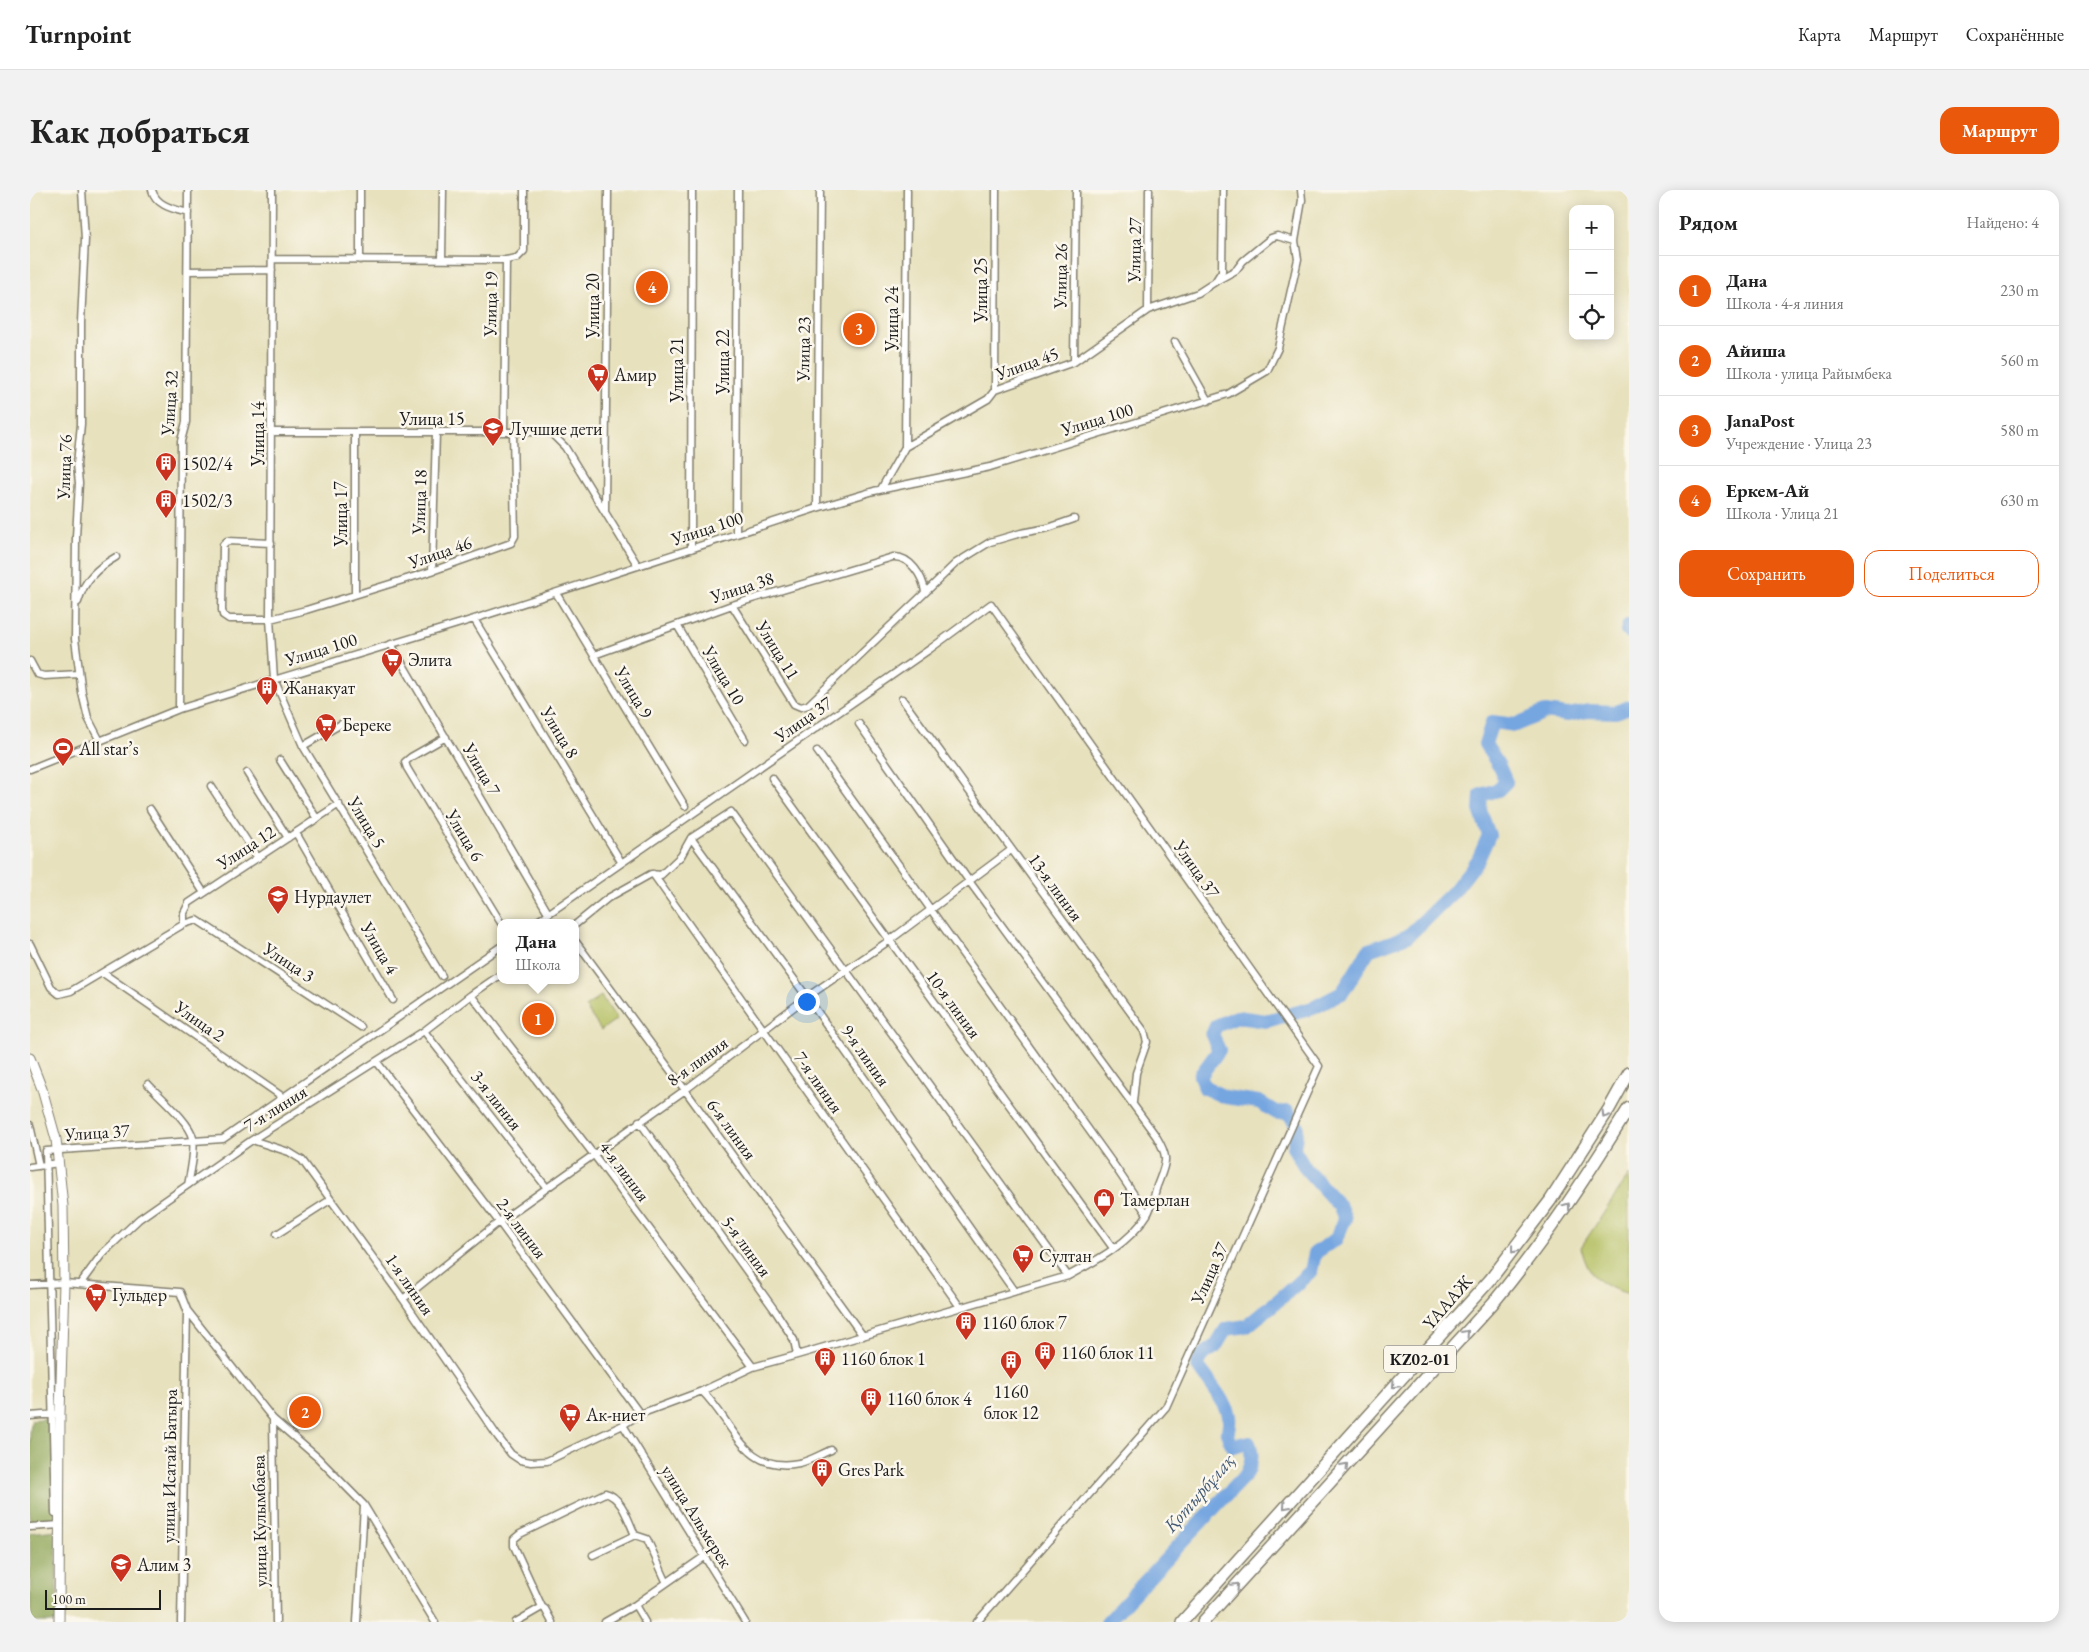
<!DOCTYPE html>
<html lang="ru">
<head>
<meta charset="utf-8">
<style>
  body { margin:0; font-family:"EB Garamond",serif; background:#f2f2f2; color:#222 }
  .controls { position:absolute; right:15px; top:15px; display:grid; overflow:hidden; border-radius:10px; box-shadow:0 2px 12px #0003 }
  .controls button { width:45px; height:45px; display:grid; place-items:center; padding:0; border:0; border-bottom:1px solid #e0e0e0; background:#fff; color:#222; font:25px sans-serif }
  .scale { position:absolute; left:15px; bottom:12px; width:116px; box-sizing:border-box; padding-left:5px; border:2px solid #1c1c1c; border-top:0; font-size:14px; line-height:18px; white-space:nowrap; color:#1c1c1c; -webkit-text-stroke:4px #fbf7ec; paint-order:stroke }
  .you { position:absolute; left:776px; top:811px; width:18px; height:18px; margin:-12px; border:4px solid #fff; border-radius:50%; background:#1a73e8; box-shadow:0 0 0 8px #1a73e833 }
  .badge { display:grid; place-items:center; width:32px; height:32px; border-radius:50%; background:#ea580c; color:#fff; font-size:16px; font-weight:700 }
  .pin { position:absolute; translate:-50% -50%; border:2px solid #fff; box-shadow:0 1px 5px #0006 }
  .popup { position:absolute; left:467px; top:729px; width:82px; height:65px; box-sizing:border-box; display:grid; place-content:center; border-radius:10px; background:#fff; filter:drop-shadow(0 1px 4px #0005); font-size:16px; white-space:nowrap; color:#767676 }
  .popup b { font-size:19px; color:#222 }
  .popup::after { content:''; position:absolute; left:50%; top:100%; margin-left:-10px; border:10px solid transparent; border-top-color:#fff }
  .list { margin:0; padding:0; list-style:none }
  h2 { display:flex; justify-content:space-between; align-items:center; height:65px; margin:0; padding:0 20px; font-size:21px }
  h2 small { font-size:16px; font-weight:400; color:#767676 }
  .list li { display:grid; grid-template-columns:32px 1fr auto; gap:15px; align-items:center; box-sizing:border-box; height:70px; padding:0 20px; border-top:1px solid #e0e0e0 }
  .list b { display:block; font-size:19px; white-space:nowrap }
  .list p { margin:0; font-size:16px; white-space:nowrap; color:#767676 }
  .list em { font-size:16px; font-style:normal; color:#767676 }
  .actions { display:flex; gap:10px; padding:15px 20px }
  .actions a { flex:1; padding:11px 0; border:1px solid #ea580c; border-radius:15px; text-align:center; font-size:18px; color:#ea580c }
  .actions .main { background:#ea580c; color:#fff }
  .icon { flex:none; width:28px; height:28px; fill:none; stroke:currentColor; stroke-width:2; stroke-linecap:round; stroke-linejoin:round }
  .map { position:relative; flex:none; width:1599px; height:1432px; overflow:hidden; border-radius:15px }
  header { display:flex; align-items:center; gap:30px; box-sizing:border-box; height:70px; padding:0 25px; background:#fff; border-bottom:1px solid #e0e0e0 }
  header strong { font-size:24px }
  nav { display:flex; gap:28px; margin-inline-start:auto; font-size:18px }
  .intro { display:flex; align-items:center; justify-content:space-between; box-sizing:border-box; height:120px; padding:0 30px }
  h1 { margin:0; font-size:35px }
  .button { padding:12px 22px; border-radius:15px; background:#ea580c; color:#fff; font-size:18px; font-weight:700 }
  main { display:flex; gap:30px; padding:0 30px }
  aside { flex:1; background:#fff; border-radius:15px; box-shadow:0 2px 12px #0003 }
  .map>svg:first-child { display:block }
</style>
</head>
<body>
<header>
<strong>Turnpoint</strong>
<nav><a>Карта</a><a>Маршрут</a><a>Сохранённые</a></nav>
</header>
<div class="intro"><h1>Как добраться</h1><a class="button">Маршрут</a></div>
<main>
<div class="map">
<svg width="1599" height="1432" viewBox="0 0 1599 1432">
  <rect width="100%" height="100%" fill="#fbf7ec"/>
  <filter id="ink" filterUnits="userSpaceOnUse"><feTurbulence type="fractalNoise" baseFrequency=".02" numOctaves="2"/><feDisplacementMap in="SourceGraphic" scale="10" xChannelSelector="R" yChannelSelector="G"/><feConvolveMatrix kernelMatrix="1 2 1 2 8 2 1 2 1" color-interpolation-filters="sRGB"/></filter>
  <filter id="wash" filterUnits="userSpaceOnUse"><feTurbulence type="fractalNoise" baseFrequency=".0096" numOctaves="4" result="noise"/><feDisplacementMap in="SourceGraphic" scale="20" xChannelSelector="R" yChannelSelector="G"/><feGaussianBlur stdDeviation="1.12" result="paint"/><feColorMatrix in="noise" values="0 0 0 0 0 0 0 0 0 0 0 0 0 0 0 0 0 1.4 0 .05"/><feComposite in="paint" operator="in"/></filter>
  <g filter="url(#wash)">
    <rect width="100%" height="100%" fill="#e7e1bd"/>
    <path fill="#b3be60" stroke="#686d3e" d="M 571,806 L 587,829 L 571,840 L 555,817 Z
      M 1599,985 L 1599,1104 C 1569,1095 1558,1087 1551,1057 Z"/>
    <path fill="#8ea556" stroke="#556039" d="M 23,1228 L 26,1330 L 0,1333 L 0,1291 L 2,1278 L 0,1269 L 0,1240 L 2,1230 Z
      M 26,1340 L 27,1432 L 1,1432 L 0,1343 Z"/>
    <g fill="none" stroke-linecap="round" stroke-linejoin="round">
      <path stroke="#76a6e0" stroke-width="14" d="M 1599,435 L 1597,441 L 1599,442
        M 1077,1432 L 1217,1283 C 1222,1271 1223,1264 1219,1252 L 1203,1256 C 1193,1240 1201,1240 1199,1226 C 1197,1214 1175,1186 1167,1175 L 1171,1166 L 1185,1157 L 1196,1139 L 1217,1136 L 1251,1108 L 1281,1081 L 1285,1063 L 1306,1049 L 1315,1029 L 1310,1017 L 1276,979 L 1264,959 L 1267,936 L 1258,922 L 1247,923 L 1229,912 L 1195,907 L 1175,898 L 1170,886 L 1189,860 L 1182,845 L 1186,836 L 1207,827 L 1236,831 L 1283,818 L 1312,803 L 1339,760 L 1378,746 L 1424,701 L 1448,670 L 1459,645 L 1450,620 L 1451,605 L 1468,600 L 1476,592 L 1469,576 L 1455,554 L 1462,532 L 1485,535 L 1515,522 L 1538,525 L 1558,521 L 1586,522 L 1599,517"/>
    </g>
  </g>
  <g filter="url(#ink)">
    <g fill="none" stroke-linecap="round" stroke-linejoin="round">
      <g stroke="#827e6c" stroke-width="9">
        <path id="minor" d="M 52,0 L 55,49 L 51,132 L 51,234 L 47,274 L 49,293 L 46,347 L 45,449 L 52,503 L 58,528 L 70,551
          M 122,0 C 126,16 144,19 158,23
          M 242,0 L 240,429 L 244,489 L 266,540 L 273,556 L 412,786
          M 330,0 L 330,70
          M 242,69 L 476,70
          M 412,69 L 413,0
          M 158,81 L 242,80
          M 1186,91 L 1206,80 L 1213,71 L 1241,48 L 1247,46 L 1265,51 L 1272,10 L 1271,0
          M 1118,120 L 1119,0
          M 1145,152 L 1178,211
          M 1044,172 L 1046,0
          M 965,200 L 966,0
          M 242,242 L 513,242 L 522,244 L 535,257 L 608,376
          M 474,242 L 476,70 L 487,68 L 494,61 L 494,0
          M 875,257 L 877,0
          M 851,299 L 875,257 L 958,209 L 965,200 L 1044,172 L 1118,120 L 1168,103 L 1185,92 L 1192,81 L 1193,0
          M 787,318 L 790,0
          M 575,321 L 578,0
          M 706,344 L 708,0
          M 241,353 L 197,351 L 193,355 L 192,420 L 193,425 L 199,429 L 240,429 L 276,420 L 402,381 L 481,353 L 485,346 L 483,242
          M 661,359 L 662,0
          M 402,381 L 406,243
          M 526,403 L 655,616
          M 325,404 L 325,243
          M 48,412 C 54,390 67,378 86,367
          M 702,415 L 764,514 L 771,517 L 778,515 L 926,373 L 960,352 L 991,343 L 1018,338 L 1044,329
          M 444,429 L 590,670
          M 647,435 L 715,550
          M 361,454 L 517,721
          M 564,465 L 702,415 L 863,367 C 880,366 893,386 895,402
          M 0,471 L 7,484 L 14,486 L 49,484
          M 872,509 L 1114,841 L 1117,852 L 1106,883 L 1103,912
          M 149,519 L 151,251 L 156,232 L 158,0
          M 416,547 L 381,567 L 375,572 L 377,578 L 471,733
          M 273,556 L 313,533
          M 787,561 L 1084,975 L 1117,1024
          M 250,570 L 287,629
          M 0,579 L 149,519 L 444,429 L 787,318 L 844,301 L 960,277 L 1198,204 L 1237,181 L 1248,158 L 1268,69 L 1265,51
          M 217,583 L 258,648
          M 742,588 L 1083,1058
          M 181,596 L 228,668
          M 120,619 L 174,703
          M 266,643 L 363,810
          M 661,648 L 777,807 L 984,1101
          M 623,684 L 930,1117
          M 505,733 L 900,459 L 961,414 L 1289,876 L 1136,1217 L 947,1432
          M 154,734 L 154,723 L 159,713 L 309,614
          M 546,734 L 578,708 L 621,684 L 631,685 L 651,666 L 661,648 L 701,622 L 1038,1086
          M 546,752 L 655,900 L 833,1146
          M 0,754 L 21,797 L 29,804 L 41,801 L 154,734 L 167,730 L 331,837
          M 73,783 L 250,905
          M 441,805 L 564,965 L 723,1177
          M 394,841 L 517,998
          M 347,872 L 469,1032 L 610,1224
          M 118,894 C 129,906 160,932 163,948 C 165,963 161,980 158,995
          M 0,935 L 9,976
          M 222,950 L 259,962 L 272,970 L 373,1109 L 468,1247 L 481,1264 L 490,1270 L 501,1272 L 517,1271 L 593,1235 L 610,1224 L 672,1201 L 723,1177 L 767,1165 L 764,1150 L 746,1122 L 609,931
          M 0,977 L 29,973
          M 247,1044 L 300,1010
          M 50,1094 L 72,1064 L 109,1029 L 222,950 L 394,841 L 441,805 L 470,785
          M 0,1095 L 34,1093 L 150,1102 L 157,1120 L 243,1229 L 288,1268 L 334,1315 L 405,1432
          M 373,1109 L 469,1032 L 655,900 L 777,807 L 860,750 L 981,660
          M 767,1165 L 1038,1086 C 1066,1071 1100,1053 1117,1025 C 1122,1017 1124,1005 1127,996 C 1136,972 1140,969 1126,946 L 939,691 L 829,534
          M 672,1201 C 704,1232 713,1284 769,1273 C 780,1271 791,1264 801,1260
          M 0,1226 L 26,1224
          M 243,1229 L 246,1432
          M 593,1235 L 715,1432
          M 25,1323 L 16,961 L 193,949 L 470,757
          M 0,1337 L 30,1335
          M 563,1365 L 605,1345
          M 605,1415 L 615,1432
          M 512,1417 L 484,1356 L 484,1349 L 490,1344 L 575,1303 C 592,1307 598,1330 605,1345 L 617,1349 L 636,1391
          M 151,1432 L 157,1121
          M 327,1432 L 334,1316
          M 486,1432 L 512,1417 L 515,1419 L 522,1432
          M 575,1432 L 605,1415 L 675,1366"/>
      </g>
      <g stroke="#827e6c" stroke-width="11">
        <path id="secondary" d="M 0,868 L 12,899 L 26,949 L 33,1016 L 34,1093 L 30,1223 L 29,1432"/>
      </g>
      <g stroke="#827e6c" stroke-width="14">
        <path id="motorway" d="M 1152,1432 L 1460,1090 L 1520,1011 L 1579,919 L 1599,883
          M 1173,1432 L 1463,1113 C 1514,1052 1557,986 1599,918"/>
      </g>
      <use href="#minor" stroke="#fff" stroke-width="6"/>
      <use href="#secondary" stroke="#fff" stroke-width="9"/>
      <use href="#motorway" stroke="#fff" stroke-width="11"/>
    </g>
    <defs><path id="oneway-chevron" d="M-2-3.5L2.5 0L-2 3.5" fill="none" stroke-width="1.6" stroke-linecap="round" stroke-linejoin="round" transform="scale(1.25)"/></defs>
    <g stroke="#999">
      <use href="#oneway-chevron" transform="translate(1575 925) rotate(122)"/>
      <use href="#oneway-chevron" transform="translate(1537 1016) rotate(-55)"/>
      <use href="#oneway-chevron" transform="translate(1484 1060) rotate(128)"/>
      <use href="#oneway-chevron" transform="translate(1436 1143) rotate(-48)"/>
      <use href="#oneway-chevron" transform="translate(1365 1195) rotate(133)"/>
      <use href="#oneway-chevron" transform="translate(1315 1276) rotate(-48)"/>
      <use href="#oneway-chevron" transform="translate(1256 1316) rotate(132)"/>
      <use href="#oneway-chevron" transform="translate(1206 1396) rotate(-47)"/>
    </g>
  </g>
  <defs>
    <g id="supermarket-pin" transform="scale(1.125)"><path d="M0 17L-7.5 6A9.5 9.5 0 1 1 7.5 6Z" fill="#c8321e" stroke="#fbf7ec"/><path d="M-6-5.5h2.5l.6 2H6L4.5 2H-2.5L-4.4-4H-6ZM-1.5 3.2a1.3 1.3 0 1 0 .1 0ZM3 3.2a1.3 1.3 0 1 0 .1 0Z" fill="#fff"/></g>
    <g id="school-pin" transform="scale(1.125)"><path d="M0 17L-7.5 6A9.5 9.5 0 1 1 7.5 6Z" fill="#c8321e" stroke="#fbf7ec"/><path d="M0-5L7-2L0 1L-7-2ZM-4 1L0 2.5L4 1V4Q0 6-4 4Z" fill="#fff"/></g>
    <g id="building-pin" transform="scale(1.125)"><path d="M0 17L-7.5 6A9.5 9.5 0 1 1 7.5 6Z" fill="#c8321e" stroke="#fbf7ec"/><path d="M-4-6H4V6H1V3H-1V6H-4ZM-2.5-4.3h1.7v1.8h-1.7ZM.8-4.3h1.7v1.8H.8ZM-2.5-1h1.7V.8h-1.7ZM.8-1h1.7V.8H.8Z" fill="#fff"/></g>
    <g id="stadium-pin" transform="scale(1.125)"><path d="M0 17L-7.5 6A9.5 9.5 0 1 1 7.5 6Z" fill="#c8321e" stroke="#fbf7ec"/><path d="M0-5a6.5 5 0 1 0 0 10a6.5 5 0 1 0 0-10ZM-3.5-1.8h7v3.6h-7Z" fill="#fff"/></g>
    <g id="shop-pin" transform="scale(1.125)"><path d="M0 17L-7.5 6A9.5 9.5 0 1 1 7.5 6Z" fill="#c8321e" stroke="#fbf7ec"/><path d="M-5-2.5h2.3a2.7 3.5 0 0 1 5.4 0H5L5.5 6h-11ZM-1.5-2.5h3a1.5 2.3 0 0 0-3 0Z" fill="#fff"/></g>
  </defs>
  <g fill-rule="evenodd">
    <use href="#supermarket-pin" x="568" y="184"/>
    <use href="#school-pin" x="463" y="238"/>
    <use href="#building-pin" x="136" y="273"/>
    <use href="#building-pin" x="136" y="310"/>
    <use href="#supermarket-pin" x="362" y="469"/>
    <use href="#building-pin" x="237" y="497"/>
    <use href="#supermarket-pin" x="296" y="534"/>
    <use href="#stadium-pin" x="33" y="558"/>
    <use href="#school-pin" x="248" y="706"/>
    <use href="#shop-pin" x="1074" y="1009"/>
    <use href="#supermarket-pin" x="993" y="1065"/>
    <use href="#supermarket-pin" x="66" y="1104"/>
    <use href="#building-pin" x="936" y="1132"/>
    <use href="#building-pin" x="1015" y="1162"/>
    <use href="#building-pin" x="795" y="1168"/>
    <use href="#building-pin" x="981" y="1171"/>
    <use href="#building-pin" x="841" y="1208"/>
    <use href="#supermarket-pin" x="540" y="1224"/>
    <use href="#building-pin" x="792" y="1279"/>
    <use href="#school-pin" x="91" y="1374"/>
  </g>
  <g text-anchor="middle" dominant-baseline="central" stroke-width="5" stroke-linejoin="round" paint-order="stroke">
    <rect fill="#fbf7ec" stroke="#5f5e5a" stroke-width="1" x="1354" y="1155.5" width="72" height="27" rx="4"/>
    <g font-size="16" font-weight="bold" fill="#1c1c1c">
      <text x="1390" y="1169">KZ02-01</text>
    </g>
    <g font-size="18" fill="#1c1c1c" stroke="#fbf7ec">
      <text transform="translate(1104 60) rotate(-89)">Улица 27</text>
      <text transform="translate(1030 86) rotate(-89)">Улица 26</text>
      <text transform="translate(950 100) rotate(-90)">Улица 25</text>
      <text transform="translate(460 114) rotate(-89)">Улица 19</text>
      <text transform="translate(562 116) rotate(-90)">Улица 20</text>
      <text transform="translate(861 129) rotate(-90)">Улица 24</text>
      <text transform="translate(773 159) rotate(-89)">Улица 23</text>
      <text transform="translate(692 172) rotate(-90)">Улица 22</text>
      <text transform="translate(997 173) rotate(-20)">Улица 45</text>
      <text transform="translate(646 180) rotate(-90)">Улица 21</text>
      <text transform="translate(139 213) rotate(-86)">Улица 32</text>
      <text x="402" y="228">Улица 15</text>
      <text transform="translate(1067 229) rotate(-17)">Улица 100</text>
      <text transform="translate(227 244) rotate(-90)">Улица 14</text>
      <text transform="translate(34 277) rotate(-88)">Улица 76</text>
      <text transform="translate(389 312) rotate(-88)">Улица 18</text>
      <text transform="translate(310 324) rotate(-90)">Улица 17</text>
      <text transform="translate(677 338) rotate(-18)">Улица 100</text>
      <text transform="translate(410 362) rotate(-19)">Улица 46</text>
      <text transform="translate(712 397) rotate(-18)">Улица 38</text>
      <text transform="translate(291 459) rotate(-17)">Улица 100</text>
      <text transform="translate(748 460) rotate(58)">Улица 11</text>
      <text transform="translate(694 485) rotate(59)">Улица 10</text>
      <text transform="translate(604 502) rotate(59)">Улица 9</text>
      <text transform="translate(773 529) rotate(-35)">Улица 37</text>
      <text transform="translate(530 542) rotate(59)">Улица 8</text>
      <text transform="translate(452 579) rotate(60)">Улица 7</text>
      <text transform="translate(337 632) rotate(59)">Улица 5</text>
      <text transform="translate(435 645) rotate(59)">Улица 6</text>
      <text transform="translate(216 657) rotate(-33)">Улица 12</text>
      <text transform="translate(1167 679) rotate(55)">Улица 37</text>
      <text transform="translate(1026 697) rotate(54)">13-я линия</text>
      <text transform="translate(350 758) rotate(60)">Улица 4</text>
      <text transform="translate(259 772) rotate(33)">Улица 3</text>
      <text transform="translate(924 814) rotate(54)">10-я линия</text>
      <text transform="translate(170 831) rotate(35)">Улица 2</text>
      <text transform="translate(836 865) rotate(55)">9-я линия</text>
      <text transform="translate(667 871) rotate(-36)">8-я линия</text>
      <text transform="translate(789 892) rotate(55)">7-я линия</text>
      <text transform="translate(467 910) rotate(52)">3-я линия</text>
      <text transform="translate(245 918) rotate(-32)">7-я линия</text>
      <text transform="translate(702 939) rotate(54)">6-я линия</text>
      <text transform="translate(67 942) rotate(-4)">Улица 37</text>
      <text transform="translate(595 981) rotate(53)">4-я линия</text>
      <text transform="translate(492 1038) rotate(53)">2-я линия</text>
      <text transform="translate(717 1056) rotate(54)">5-я линия</text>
      <text transform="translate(1179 1083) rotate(-66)">Улица 37</text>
      <text transform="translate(380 1094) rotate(55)">1-я линия</text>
      <text transform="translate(1417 1112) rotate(-49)">ҮАААЖ</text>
      <text transform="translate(139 1276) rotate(-89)">улица Исатай Батыра</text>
      <text transform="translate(667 1326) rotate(58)">улица Альмерек</text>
      <text transform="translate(229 1331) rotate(-91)">улица Кулымбаева</text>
    </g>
    <g font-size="18" fill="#1c1c1c" stroke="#fbf7ec" text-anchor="start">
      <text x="584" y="184">Амир</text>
      <text x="479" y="238">Лучшие дети</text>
      <text x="152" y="273">1502/4</text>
      <text x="152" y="310">1502/3</text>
      <text x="378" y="469">Элита</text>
      <text x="253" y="497">Жанакуат</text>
      <text x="312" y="534">Береке</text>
      <text x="49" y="558">All star’s</text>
      <text x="264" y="706">Нурдаулет</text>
      <text x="1090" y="1009">Тамерлан</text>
      <text x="1009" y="1065">Султан</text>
      <text x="82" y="1104">Гульдер</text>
      <text x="952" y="1132">1160 блок 7</text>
      <text x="1031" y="1162">1160 блок 11</text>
      <text x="811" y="1168">1160 блок 1</text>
      <text x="981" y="1201" text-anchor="middle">1160<tspan x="981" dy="21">блок 12</tspan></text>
      <text x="857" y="1208">1160 блок 4</text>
      <text x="556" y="1224">Ак-ниет</text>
      <text x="808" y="1279">Gres Park</text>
      <text x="107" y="1374">Алим 3</text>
    </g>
    <g font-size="19" font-style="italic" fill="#445a74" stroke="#fbf7ec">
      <text transform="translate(1169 1303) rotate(-49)">Қотырбұлақ</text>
    </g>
  </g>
</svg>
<div class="controls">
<button>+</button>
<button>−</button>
<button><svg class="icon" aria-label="locate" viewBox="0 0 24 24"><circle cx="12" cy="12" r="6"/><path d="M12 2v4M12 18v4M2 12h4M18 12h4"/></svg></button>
</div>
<div class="scale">100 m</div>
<div class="you"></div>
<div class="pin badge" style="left:508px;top:829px">1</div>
<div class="popup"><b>Дана</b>Школа</div>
<div class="pin badge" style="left:275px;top:1222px">2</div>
<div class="pin badge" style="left:829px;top:139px">3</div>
<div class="pin badge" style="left:622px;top:97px">4</div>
</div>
<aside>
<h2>Рядом<small>Найдено: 4</small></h2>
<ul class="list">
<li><span class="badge">1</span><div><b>Дана</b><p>Школа · 4-я линия</p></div><em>230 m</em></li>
<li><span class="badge">2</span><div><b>Айиша</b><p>Школа · улица Райымбека</p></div><em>560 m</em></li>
<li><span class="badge">3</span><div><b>JanaPost</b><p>Учреждение · Улица 23</p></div><em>580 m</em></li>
<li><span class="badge">4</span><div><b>Еркем-Ай</b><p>Школа · Улица 21</p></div><em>630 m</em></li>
</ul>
<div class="actions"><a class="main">Сохранить</a><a>Поделиться</a></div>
</aside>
</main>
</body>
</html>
